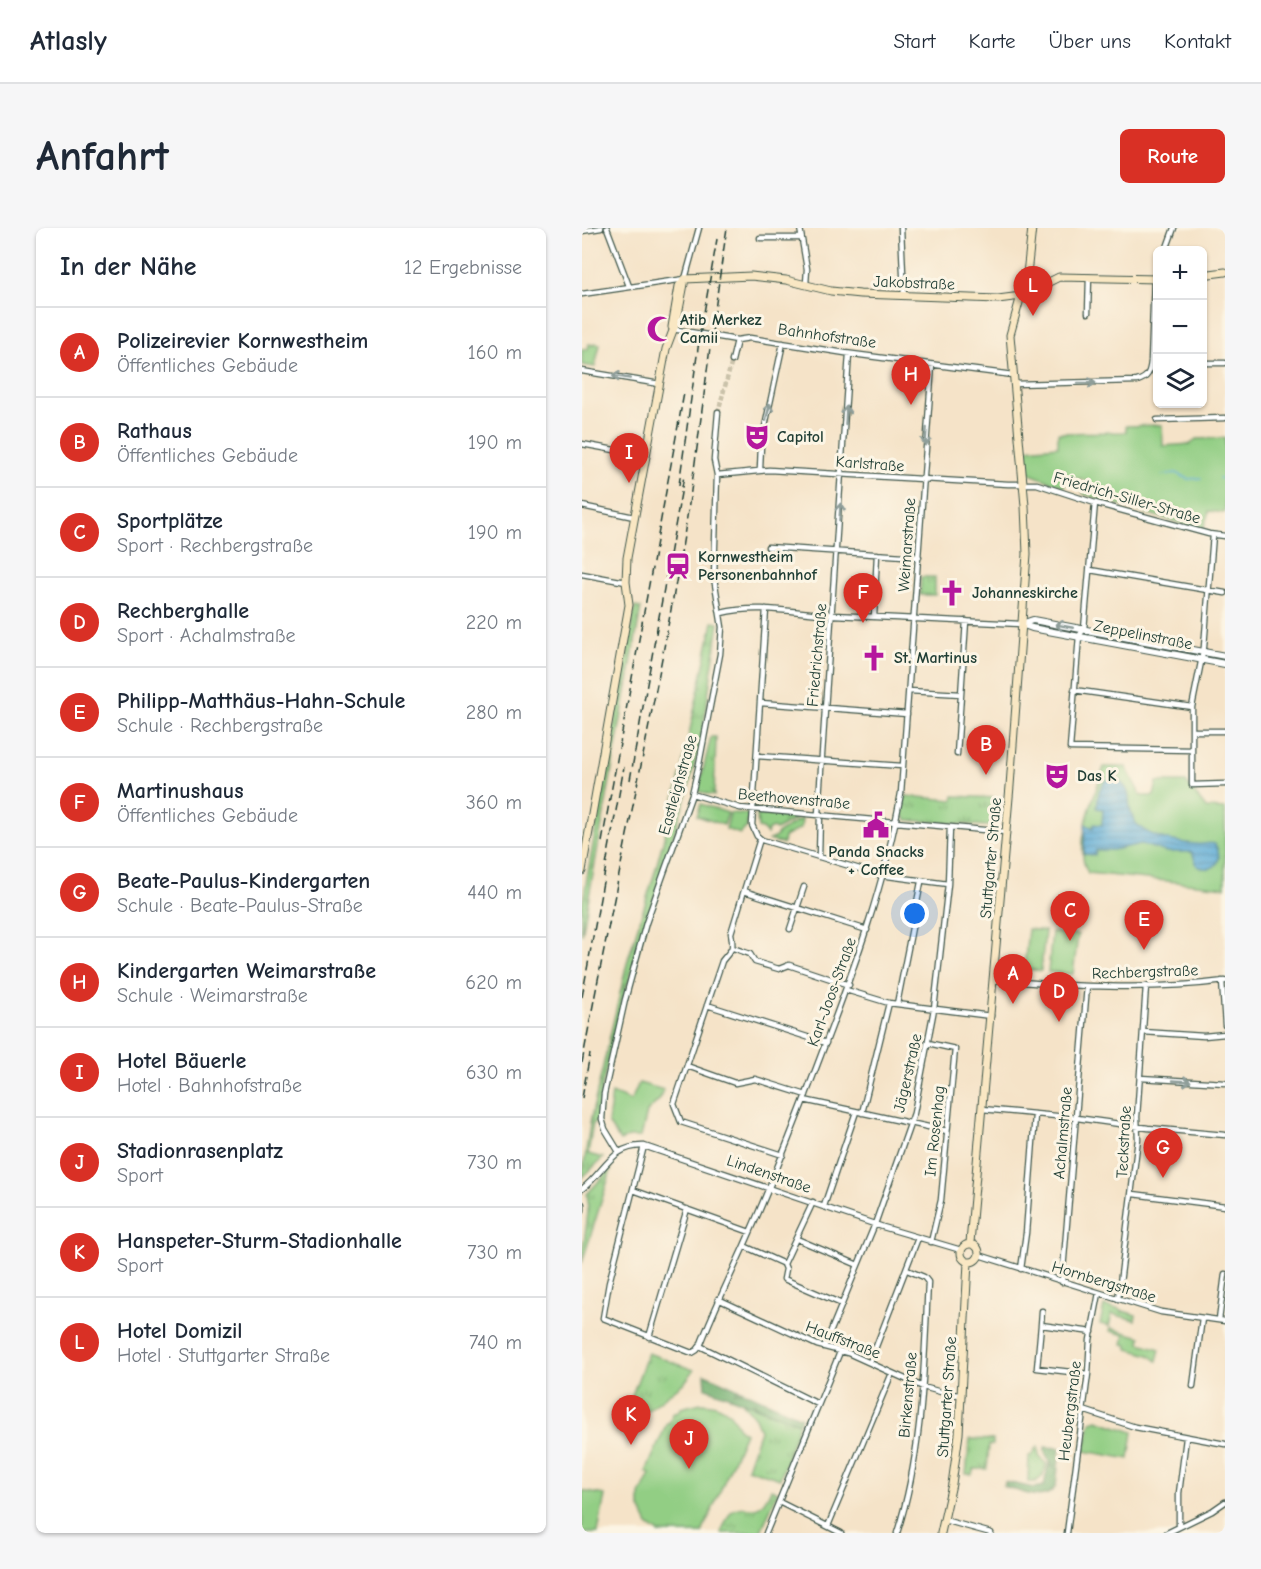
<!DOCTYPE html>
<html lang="de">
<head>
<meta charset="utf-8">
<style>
  body { margin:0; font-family:"Comic Neue",sans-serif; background:#f6f6f7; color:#1f2937 }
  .controls { position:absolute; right:18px; top:18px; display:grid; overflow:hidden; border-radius:9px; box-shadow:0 2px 4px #0004 }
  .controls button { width:54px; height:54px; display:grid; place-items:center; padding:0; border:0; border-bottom:2px solid #e0e1e3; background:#fff; color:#1f2937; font:30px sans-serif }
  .you { position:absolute; left:333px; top:686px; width:21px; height:21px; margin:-15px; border:4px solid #fff; border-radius:50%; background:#1a73e8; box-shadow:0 0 0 9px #1a73e833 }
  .badge { display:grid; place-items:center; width:39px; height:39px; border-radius:50%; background:#d93025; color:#fff; font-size:20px; font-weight:700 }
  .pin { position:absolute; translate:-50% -50px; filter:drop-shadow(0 2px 3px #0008) }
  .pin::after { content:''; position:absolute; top:32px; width:21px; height:18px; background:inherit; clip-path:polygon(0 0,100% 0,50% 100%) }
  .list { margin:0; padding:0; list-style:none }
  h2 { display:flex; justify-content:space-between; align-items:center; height:78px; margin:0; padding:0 24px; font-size:26px }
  h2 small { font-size:20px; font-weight:400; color:#747a83 }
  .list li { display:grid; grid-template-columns:39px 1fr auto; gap:18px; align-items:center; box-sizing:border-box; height:90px; padding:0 24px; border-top:2px solid #e0e1e3 }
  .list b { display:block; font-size:22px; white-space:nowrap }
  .list p { margin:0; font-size:20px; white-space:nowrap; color:#747a83 }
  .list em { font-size:20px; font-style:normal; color:#747a83 }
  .icon { flex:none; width:33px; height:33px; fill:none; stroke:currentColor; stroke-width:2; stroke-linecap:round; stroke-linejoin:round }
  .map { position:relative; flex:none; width:643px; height:1305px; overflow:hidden; border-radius:9px }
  header { display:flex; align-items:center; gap:36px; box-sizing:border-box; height:84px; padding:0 30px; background:#fff; border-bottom:2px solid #e0e1e3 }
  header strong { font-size:28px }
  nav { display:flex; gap:33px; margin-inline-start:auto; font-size:21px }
  .intro { display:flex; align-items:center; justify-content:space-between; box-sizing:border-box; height:144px; padding:0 36px }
  h1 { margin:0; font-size:42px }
  .button { padding:15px 27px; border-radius:9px; background:#d93025; color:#fff; font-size:21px; font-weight:700 }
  main { display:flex; gap:36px; padding:0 36px }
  aside { flex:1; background:#fff; border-radius:9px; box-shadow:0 2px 4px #0004 }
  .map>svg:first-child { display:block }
</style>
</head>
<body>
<header>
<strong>Atlasly</strong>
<nav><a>Start</a><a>Karte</a><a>Über uns</a><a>Kontakt</a></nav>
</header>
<div class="intro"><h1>Anfahrt</h1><a class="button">Route</a></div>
<main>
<aside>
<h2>In der Nähe<small>12 Ergebnisse</small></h2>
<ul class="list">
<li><span class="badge">A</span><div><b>Polizeirevier Kornwestheim</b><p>Öffentliches Gebäude</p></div><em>160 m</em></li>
<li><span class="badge">B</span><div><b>Rathaus</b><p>Öffentliches Gebäude</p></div><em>190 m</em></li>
<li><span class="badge">C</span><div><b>Sportplätze</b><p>Sport · Rechbergstraße</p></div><em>190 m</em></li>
<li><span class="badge">D</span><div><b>Rechberghalle</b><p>Sport · Achalmstraße</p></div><em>220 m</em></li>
<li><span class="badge">E</span><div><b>Philipp-Matthäus-Hahn-Schule</b><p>Schule · Rechbergstraße</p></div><em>280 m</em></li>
<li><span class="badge">F</span><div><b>Martinushaus</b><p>Öffentliches Gebäude</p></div><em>360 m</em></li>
<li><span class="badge">G</span><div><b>Beate-Paulus-Kindergarten</b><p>Schule · Beate-Paulus-Straße</p></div><em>440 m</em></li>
<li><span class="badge">H</span><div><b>Kindergarten Weimarstraße</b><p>Schule · Weimarstraße</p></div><em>620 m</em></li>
<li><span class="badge">I</span><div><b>Hotel Bäuerle</b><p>Hotel · Bahnhofstraße</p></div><em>630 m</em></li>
<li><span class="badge">J</span><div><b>Stadionrasenplatz</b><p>Sport</p></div><em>730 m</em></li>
<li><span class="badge">K</span><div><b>Hanspeter-Sturm-Stadionhalle</b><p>Sport</p></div><em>730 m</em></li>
<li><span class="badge">L</span><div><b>Hotel Domizil</b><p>Hotel · Stuttgarter Straße</p></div><em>740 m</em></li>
</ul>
</aside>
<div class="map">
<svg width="643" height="1305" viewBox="0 0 643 1305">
  <defs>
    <pattern id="grass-tufts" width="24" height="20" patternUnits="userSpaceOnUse" patternTransform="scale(1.5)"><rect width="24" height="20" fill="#92ce84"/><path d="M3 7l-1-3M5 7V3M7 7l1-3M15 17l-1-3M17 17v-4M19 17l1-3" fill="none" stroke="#77a86d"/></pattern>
    <pattern id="forest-firs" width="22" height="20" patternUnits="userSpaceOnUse" patternTransform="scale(1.5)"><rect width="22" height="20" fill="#75b172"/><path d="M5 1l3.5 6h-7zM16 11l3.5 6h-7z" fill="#5f915e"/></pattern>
    <pattern id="water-rules" width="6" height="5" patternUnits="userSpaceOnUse" patternTransform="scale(1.5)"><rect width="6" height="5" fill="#5cacd7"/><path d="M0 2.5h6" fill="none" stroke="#4b8daf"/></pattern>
  </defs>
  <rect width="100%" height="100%" fill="#fcf5e5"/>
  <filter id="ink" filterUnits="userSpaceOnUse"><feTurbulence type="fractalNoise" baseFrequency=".0167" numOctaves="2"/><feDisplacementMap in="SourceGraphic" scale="12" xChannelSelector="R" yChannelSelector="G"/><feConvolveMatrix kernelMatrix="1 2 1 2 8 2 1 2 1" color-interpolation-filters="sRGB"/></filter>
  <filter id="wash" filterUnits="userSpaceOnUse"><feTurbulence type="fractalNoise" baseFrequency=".008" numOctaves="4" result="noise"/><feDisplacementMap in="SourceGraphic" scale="24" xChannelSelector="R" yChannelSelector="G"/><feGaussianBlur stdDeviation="1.35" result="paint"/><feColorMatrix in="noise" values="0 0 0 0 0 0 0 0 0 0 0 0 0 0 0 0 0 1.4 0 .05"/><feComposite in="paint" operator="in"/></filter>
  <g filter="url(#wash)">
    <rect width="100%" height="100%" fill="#f5e3c8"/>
    <path fill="url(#grass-tufts)" stroke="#58865c" stroke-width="1.5" d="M 339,349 L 353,349 L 353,367 L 338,367 Z
      M 53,379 L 59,380 L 0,707 L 0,678 Z
      M 131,394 L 137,395 L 120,507 L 106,561 L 41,771 L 19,862 L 16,892 L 11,896 L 6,926 L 21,930 L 0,950 L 9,890 L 46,731 L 72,647 L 96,558 Z
      M 129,509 L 134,509 L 132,568 L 116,563 Z
      M 323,568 L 371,572 L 372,568 L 414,570 L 414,581 L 417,581 L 414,592 L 405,598 L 325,592 L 321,587 Z
      M 175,587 L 213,588 L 213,591 L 194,602 L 191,600 L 186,602 L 185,606 L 180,601 L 176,600 Z
      M 220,590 L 219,600 L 202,609 L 201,616 L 187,612 L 194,609 L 196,605 Z
      M 30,939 L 0,1035 C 0,1012 9,989 5,966 Z
      M 66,1125 L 112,1142 L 103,1154 L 66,1182 L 47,1175 Z
      M 160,1174 L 217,1195 L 198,1251 L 165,1240 L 178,1202 L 173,1190 Z
      M 388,1211 L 411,1212 L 411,1217 L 407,1217 L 405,1241 L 392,1241 L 390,1246 L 384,1246 Z
      M 456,1219 L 457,1228 L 464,1236 C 463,1245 460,1249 454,1254 L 446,1254 L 447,1228 L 451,1227 L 452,1222 Z
      M 189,1261 L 196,1264 L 178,1305 L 139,1305 C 142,1298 145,1288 150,1283 C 167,1271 174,1295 189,1261 Z"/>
    <path fill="url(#forest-firs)" stroke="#4a7753" stroke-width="1.5" d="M 123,1146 L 219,1189 L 217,1195 L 124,1160 Z
      M 463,1219 L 478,1220 L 474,1258 C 464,1277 438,1263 422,1258 L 423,1254 L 452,1260 L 462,1258 L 467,1233 L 463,1225 Z"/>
    <path fill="#92ce84" stroke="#58865c" stroke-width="1.5" d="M 12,115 L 18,116 L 13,139 L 0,137 L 0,121 L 6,122 L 7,116 L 11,117 Z
      M 580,197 L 581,218 L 609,216 L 614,211 L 643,210 L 643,283 L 642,285 L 627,283 L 621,302 L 501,266 L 504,252 L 486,248 L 482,259 L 448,246 L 445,242 L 444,221 L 476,218 L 476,205 L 544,204 L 544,198 Z
      M 522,539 L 544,539 L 559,568 L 572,568 L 575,554 L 604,554 L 624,580 L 643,581 L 643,659 L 506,645 C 490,618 513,566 522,539 Z
      M 119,576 L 146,585 L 142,597 L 115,588 Z
      M 148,585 L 166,586 L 165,599 L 158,606 L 144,601 Z
      M 446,701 L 463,703 L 459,743 L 442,741 Z
      M 470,704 L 496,707 L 491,746 L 466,744 Z
      M 57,855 L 82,862 L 78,871 L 65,884 L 59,909 L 47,909 L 38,913 L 26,895 L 30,865 L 49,873 Z
      M 522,1078 L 540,1082 L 540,1085 L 541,1083 L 554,1087 L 553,1092 L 530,1086 L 527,1098 L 518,1096 Z
      M 528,1100 L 559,1109 L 558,1115 L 578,1121 L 575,1133 L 567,1127 L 546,1121 L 546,1117 L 541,1116 L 543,1107 L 528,1103 Z
      M 119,1175 C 141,1175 149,1184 158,1202 L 163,1205 L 120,1305 L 77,1305 L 66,1297 L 58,1280 L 58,1267 L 68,1246 L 64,1244 L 85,1195 L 87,1195 L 92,1184 L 95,1185 L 99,1180 Z
      M 515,1192 L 551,1204 L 547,1231 L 502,1223 L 509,1194 Z
      M 0,1263 L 23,1267 L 16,1305 L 0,1305 Z"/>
    <path fill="url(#water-rules)" stroke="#3e7486" stroke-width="1.5" d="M 525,552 L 536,552 C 553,565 543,573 551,590 C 559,609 596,615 615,616 C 621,617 626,614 633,616 C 643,632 633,646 615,638 L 610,624 L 584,624 L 559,616 L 531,622 L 514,622 L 513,627 L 502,626 L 503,596 L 511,600 L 512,596 L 520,597 L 521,581 L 515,580 C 516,568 516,560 525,552 Z"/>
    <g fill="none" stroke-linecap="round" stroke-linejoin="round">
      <path stroke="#5cacd7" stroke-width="1.5" d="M 580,247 L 594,245 L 606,251 L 619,250
        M 637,250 L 643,251"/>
    </g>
  </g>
  <g filter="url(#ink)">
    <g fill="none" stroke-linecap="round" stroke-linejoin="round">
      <path stroke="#cac2aa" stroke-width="4.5" stroke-dasharray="4.5 2" stroke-linecap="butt" d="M 136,184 L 150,133"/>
      <g stroke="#3f564a" stroke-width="7">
        <path id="minor" d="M 25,0 L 47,58
          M 218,0 L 225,41 L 224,56
          M 319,0 L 322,68
          M 0,3 L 19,0
          M 178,10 L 219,10
          M 584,22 L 592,0
          M 0,66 L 103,51 L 117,0
          M 506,85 L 507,49
          M 90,101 L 155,112 L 168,110 L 263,125 L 431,147
          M 150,133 L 155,112
          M 620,135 L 643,135
          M 0,143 L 78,156
          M 432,156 L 555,153 C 566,150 568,144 569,133 L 572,51
          M 575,192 L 643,190
          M 0,216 L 65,228
          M 178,241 L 179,217 L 201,115
          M 135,247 L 187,242 L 426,256 L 455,256 L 513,275 L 627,306 L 643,308
          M 513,275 L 502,401 L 497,408 L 488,520 L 610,522
          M 0,278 L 52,289
          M 631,307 L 622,419 L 610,479 L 610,557 L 643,556
          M 186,319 L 337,329
          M 508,342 L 643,365
          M 0,346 L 44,354
          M 184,381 L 170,597 L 175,608 L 180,612 L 298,647 L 366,656
          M 139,385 C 176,376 215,385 252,387 C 315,390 377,393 439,396
          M 292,389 L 295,326
          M 492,462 L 610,479
          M 327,463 L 379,466
          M 179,475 L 325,486
          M 610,503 L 643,503
          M 375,526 L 384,393
          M 175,528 L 320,538
          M 110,566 L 158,580 L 424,604
          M 236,586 L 267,126
          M 177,614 L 149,705 C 152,723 150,720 140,733 L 92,876 L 99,894 L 201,927
          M 237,629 L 238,586
          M 162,663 L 285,702
          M 208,701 L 222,659
          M 151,720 L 168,726 L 173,734 L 197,741 L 207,737 L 267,757
          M 412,752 C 488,758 567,763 643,753
          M 640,753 L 643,797
          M 264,762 L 307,775 L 409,788
          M 315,776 L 339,654
          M 125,777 L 244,815
          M 561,804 L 622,808 L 643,806
          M 346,815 L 373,821 L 359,972 L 349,1014
          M 105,838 L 153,855 L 173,851 L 224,867
          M 558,850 L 643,855
          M 222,872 L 365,903
          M 400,881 L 495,890 L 566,900 L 643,907
          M 280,885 L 307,775
          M 62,918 L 27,1055 L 21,1090 L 110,1125 L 115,1122 L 118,1118 C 131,1084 147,1051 162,1018 C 190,955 215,891 239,827 C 272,741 303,656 319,565 L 350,137
          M 37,924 L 23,901 L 20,891 L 22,866 L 43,772 L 64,695 L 110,566 L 117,536 L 138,426 L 140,399 L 132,350 L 135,247 L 132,232 L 136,184
          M 0,961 C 23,944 29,917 62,918 L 301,999 L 379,1022
          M 51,962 L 168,1004
          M 551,966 L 643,978
          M 0,976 L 0,982
          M 242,978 L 274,884
          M 215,1011 L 276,1037
          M 162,1018 L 202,1036
          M 397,1027 L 579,1084 L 643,1093
          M 202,1036 L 204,1041 L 202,1051 L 260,1076
          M 202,1036 L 231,974
          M 439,1041 L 444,1005 L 453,887
          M 480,1054 L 505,758
          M 136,1071 L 235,1117 L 266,1125 L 341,1159 L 366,1166 L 380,1167
          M 536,1071 L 556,911 L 555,889 L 564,758
          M 460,1083 L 459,1097 L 510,1104
          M 637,1092 L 643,1046
          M 459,1097 L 455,1140 L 506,1146
          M 67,1109 L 105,981
          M 243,1117 L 293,996 L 332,885 L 352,781 L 366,656 L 368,599
          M 118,1118 L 236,1176
          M 288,1134 L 336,1010
          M 611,1158 L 620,1090
          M 501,1182 L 553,1199 L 643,1216
          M 197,1274 L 259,1305
          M 362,1292 L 409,1305
          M 246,1298 L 310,1145
          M 597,1299 L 597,1265 L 604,1210
          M 184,1305 L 258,1124
          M 315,1305 C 341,1224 342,1138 346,1054 L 342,1049 L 325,1042
          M 485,1305 L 506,1146 L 508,1112 L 517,1065
          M 585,1305 L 630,1283 L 643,1274"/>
      </g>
      <g stroke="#3f564a" stroke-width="8">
        <path id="tertiary" d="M 439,396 L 451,392 L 643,428
          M 439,396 L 450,400 L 643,436"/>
      </g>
      <g stroke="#3f564a" stroke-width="9">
        <path id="secondary" d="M 620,47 L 643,44
          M 103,51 L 169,48 L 204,52 L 249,63 L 278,66 L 416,71 L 439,68 L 477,49 L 576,51
          M 90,99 L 97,58 L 103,51
          M 0,643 L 47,377 L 44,354 L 45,330 L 84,121 L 95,92 L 103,51
          M 388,1015 L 428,558 L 445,326 L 443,278 L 428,107 L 445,46 L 450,0
          M379 1025a9 9 0 1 1 18 0a9 9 0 1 1-18 0Z
          M 359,1305 L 370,1256 L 377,1206 L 386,1034"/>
      </g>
      <use href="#minor" stroke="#fff" stroke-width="4.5"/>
      <use href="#tertiary" stroke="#fff" stroke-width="6"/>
      <use href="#secondary" stroke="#f9e7c3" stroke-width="7"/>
      <path stroke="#1f3d34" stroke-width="1.5" stroke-dasharray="9 4.5" stroke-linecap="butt" d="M 97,257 L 117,113 L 135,11
        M 48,552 L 102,248
        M 20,614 L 102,165
        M 0,769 L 42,539
        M 0,835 C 31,669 68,503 97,337 C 117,225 127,112 145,0
        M 0,870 L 8,826"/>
    </g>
    <defs><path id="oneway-shaft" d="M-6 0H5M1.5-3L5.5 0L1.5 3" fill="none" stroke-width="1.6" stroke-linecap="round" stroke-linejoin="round" transform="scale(1.5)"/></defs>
    <g stroke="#8f9e9a">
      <use href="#oneway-shaft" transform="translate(39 149) rotate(-170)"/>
      <use href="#oneway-shaft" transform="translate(505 155)"/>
      <use href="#oneway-shaft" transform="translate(186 184) rotate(-77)"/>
      <use href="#oneway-shaft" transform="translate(264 187) rotate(-87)"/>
      <use href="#oneway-shaft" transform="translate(344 209) rotate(94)"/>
      <use href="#oneway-shaft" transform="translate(258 284) rotate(-86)"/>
      <use href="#oneway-shaft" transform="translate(482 398) rotate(-169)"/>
      <use href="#oneway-shaft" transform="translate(600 853) rotate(3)"/>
    </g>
  </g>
  <defs>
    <g id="mosque-bare" transform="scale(2.07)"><path d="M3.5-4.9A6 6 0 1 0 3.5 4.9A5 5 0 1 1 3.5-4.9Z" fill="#b5179e" stroke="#fcf5e5" stroke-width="2.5" paint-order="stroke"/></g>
    <g id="theatre-bare" transform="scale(2.07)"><path d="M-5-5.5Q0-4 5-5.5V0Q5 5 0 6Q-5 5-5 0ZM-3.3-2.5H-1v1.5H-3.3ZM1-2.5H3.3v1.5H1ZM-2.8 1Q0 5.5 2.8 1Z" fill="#b5179e" stroke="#fcf5e5" stroke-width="2.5" paint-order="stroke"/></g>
    <g id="station-bare" transform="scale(2.07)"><path d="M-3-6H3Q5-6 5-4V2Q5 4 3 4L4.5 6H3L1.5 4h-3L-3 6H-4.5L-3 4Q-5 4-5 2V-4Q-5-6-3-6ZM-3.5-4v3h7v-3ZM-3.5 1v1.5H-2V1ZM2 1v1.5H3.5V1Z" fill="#b5179e" stroke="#fcf5e5" stroke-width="2.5" paint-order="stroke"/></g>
    <g id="church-bare" transform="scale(2.07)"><path d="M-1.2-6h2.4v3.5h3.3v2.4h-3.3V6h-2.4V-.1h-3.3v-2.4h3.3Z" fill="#b5179e" stroke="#fcf5e5" stroke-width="2.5" paint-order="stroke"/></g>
    <g id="civic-bare" transform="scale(2.07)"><path d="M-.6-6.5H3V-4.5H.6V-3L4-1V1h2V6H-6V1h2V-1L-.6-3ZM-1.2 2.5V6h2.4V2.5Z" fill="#b5179e" stroke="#fcf5e5" stroke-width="2.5" paint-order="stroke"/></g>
  </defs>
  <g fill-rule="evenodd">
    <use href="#mosque-bare" x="78" y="101"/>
    <use href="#theatre-bare" x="175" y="209"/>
    <use href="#station-bare" x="96" y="338"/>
    <use href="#church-bare" x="370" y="365"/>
    <use href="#church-bare" x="292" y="430"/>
    <use href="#theatre-bare" x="475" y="548"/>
    <use href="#civic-bare" x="294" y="597"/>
  </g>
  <g text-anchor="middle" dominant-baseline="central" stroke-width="6" stroke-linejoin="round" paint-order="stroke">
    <g font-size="16" fill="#1f3d34" stroke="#fcf5e5">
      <text transform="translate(332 55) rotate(2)">Jakobstraße</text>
      <text transform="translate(245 108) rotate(8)">Bahnhofstraße</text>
      <text transform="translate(288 236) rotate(4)">Karlstraße</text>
      <text transform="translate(545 270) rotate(16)">Friedrich-Siller-Straße</text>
      <text transform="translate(325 317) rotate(-86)">Weimarstraße</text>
      <text transform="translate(561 407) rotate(11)">Zeppelinstraße</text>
      <text transform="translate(235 427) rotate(-85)">Friedrichstraße</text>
      <text transform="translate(96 557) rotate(-74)">Eastleighstraße</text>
      <text transform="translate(212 571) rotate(5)">Beethovenstraße</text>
      <text transform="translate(409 630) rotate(-85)">Stuttgarter Straße</text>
      <text transform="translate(563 744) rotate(-2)">Rechbergstraße</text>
      <text transform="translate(250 764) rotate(-70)">Karl-Joos-Straße</text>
      <text transform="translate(326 845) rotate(-77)">Jägerstraße</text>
      <text transform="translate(353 903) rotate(-84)">Im Rosenhag</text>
      <text transform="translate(481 905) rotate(-85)">Achalmstraße</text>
      <text transform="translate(542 914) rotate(-87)">Teckstraße</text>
      <text transform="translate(187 946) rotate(19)">Lindenstraße</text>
      <text transform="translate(522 1054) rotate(17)">Hornbergstraße</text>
      <text transform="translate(261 1112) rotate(21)">Hauffstraße</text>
      <text transform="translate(326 1167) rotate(-85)">Birkenstraße</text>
      <text transform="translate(365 1169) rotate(-86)">Stuttgarter Straße</text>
      <text transform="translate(488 1183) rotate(-83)">Heubergstraße</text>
    </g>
    <g font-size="16" font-weight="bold" fill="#1f3d34" stroke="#fcf5e5" text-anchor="start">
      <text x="98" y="92">Atib Merkez<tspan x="98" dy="18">Camii</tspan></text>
      <text x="195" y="209">Capitol</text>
      <text x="116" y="329">Kornwestheim<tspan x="116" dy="18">Personenbahnhof</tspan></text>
      <text x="390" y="365">Johanneskirche</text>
      <text x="312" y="430">St. Martinus</text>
      <text x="495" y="548">Das K</text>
      <text x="294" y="624" text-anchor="middle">Panda Snacks<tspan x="294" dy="18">+ Coffee</tspan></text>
    </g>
  </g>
</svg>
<div class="controls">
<button>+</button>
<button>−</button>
<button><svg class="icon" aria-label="layers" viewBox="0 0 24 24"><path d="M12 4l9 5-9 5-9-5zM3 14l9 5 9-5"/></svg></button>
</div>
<div class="you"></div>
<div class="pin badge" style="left:431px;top:776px">A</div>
<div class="pin badge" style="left:404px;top:547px">B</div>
<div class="pin badge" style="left:488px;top:713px">C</div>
<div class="pin badge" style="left:477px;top:794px">D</div>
<div class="pin badge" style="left:562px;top:722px">E</div>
<div class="pin badge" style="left:281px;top:395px">F</div>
<div class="pin badge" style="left:581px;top:950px">G</div>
<div class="pin badge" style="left:329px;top:177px">H</div>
<div class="pin badge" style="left:47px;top:255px">I</div>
<div class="pin badge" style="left:107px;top:1241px">J</div>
<div class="pin badge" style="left:49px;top:1217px">K</div>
<div class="pin badge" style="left:451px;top:88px">L</div>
</div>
</main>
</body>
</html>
